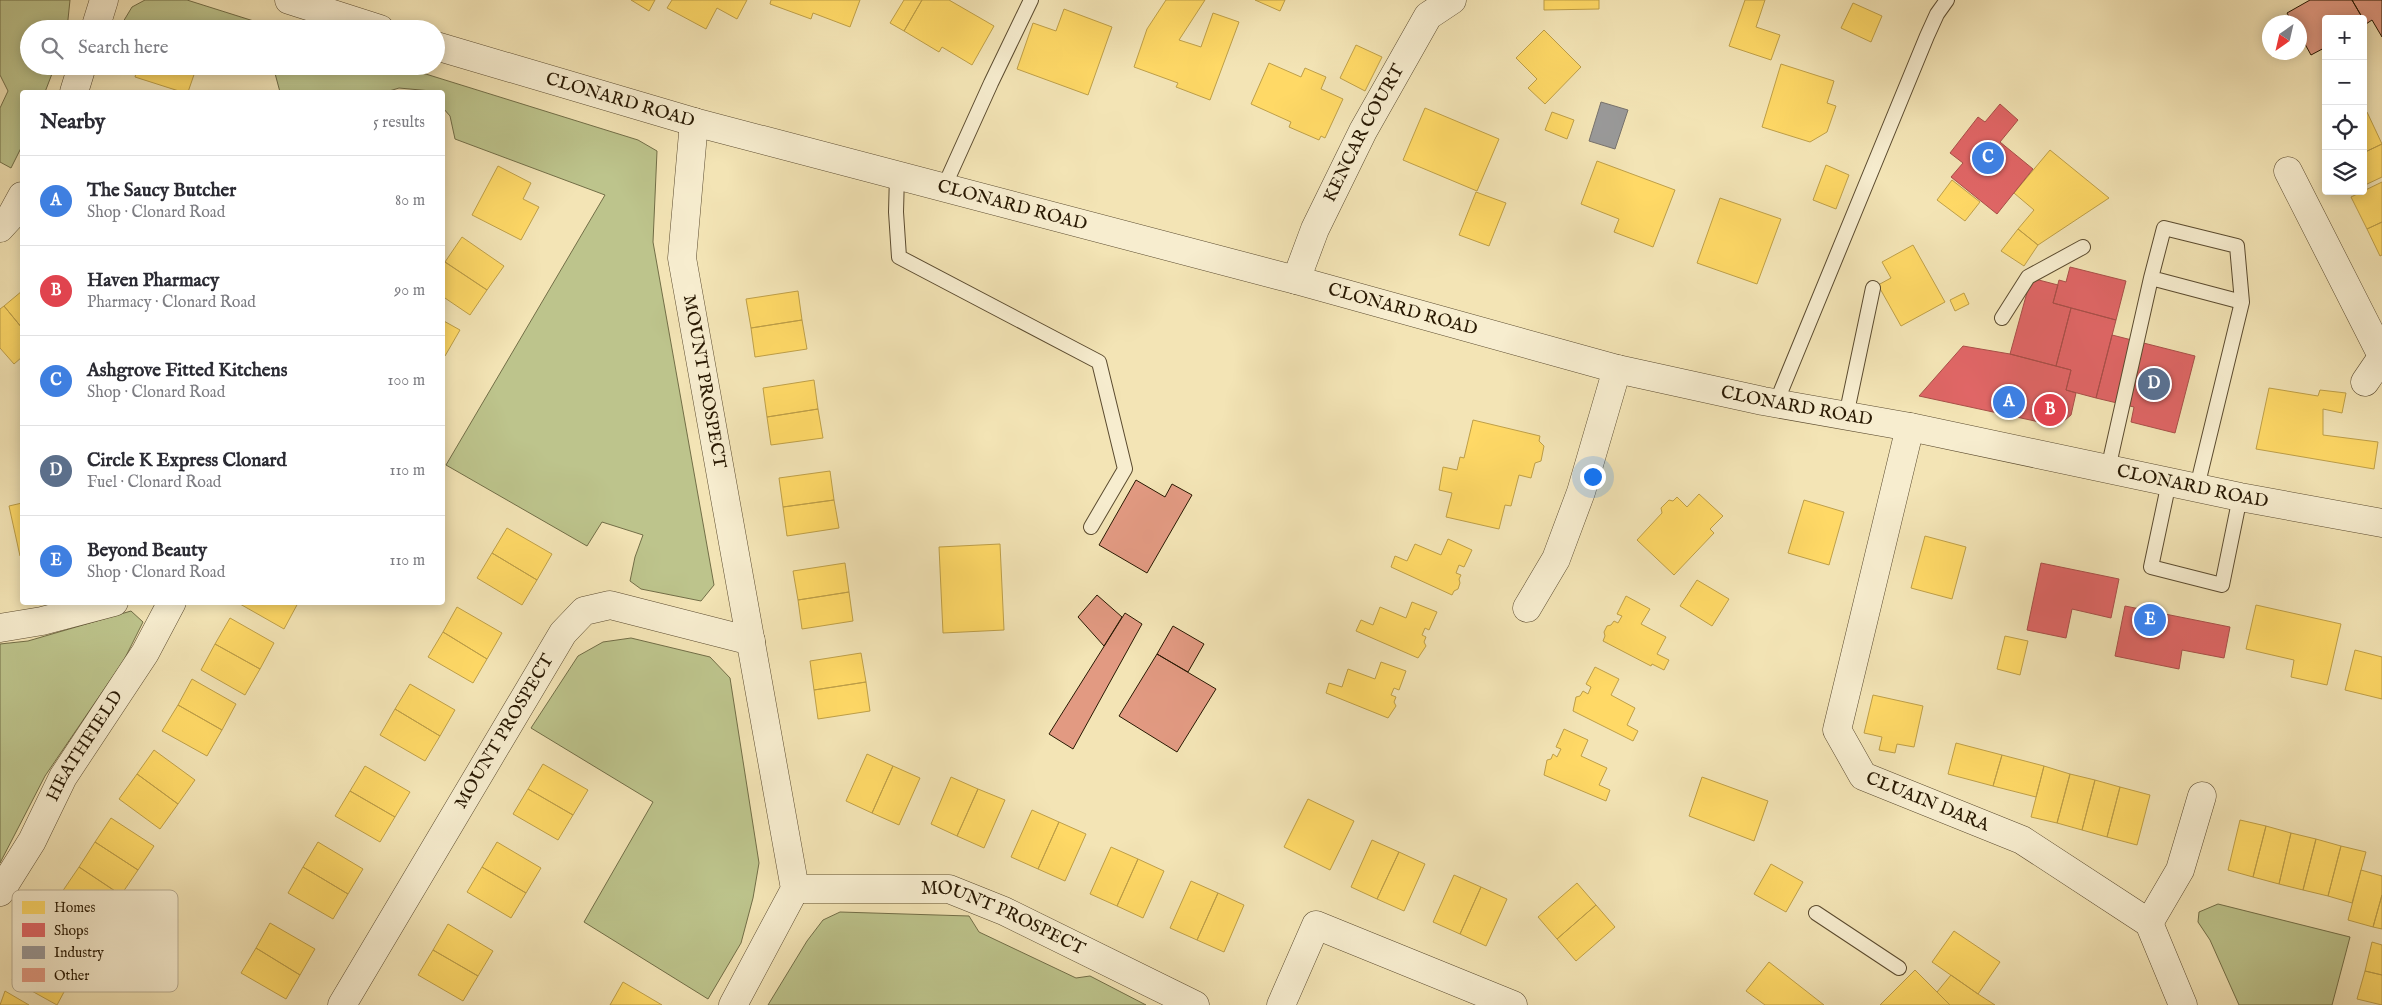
<!DOCTYPE html>
<html lang="en">
<head>
<meta charset="utf-8">
<style>
  body { margin:0; font-family:"IM FELL English",serif; background:#f2f2f3; color:#2b2b33 }
  .controls { position:absolute; right:15px; top:15px; display:grid; overflow:hidden; border-radius:5px; box-shadow:0 2px 12px #0003 }
  .controls button { width:45px; height:45px; display:grid; place-items:center; padding:0; border:0; border-bottom:1px solid #e1e1e2; background:#fff; color:#2b2b33; font:25px sans-serif }
  .compass { position:absolute; left:2262px; top:15px; width:45px; height:45px; border-radius:50%; background:#fff; box-shadow:0 2px 12px #0003; rotate:214deg }
  .you { position:absolute; left:1592px; top:476px; width:18px; height:18px; margin:-12px; border:4px solid #fff; border-radius:50%; background:#1a73e8; box-shadow:0 0 0 8px #1a73e833 }
  .badge { display:grid; place-items:center; width:32px; height:32px; border-radius:50%; background:#8f2418; color:#fff; font-size:16px; font-weight:700 }
  .pin { position:absolute; translate:-50% -50%; border:2px solid #fff; box-shadow:0 1px 5px #0006 }
  .list { margin:0; padding:0; list-style:none }
  h2 { display:flex; justify-content:space-between; align-items:center; height:65px; margin:0; padding:0 20px; font-size:21px }
  h2 small { font-size:16px; font-weight:400; color:#7c7c81 }
  .list li { display:grid; grid-template-columns:32px 1fr auto; gap:15px; align-items:center; box-sizing:border-box; height:90px; padding:0 20px; border-top:1px solid #e1e1e2 }
  .list b { display:block; font-size:19px; white-space:nowrap }
  .list p { margin:0; font-size:16px; white-space:nowrap; color:#7c7c81 }
  .list em { font-size:16px; font-style:normal; color:#7c7c81 }
  .icon { flex:none; width:28px; height:28px; fill:none; stroke:currentColor; stroke-width:2; stroke-linecap:round; stroke-linejoin:round }
  .map { position:relative; flex:none; width:2382px; height:1005px; overflow:hidden }
  .search { position:absolute; background:#fff; box-shadow:0 2px 12px #0003; left:20px; top:20px; width:425px; height:55px; display:flex; align-items:center; gap:12px; box-sizing:border-box; padding:0 18px; border-radius:28px; color:#7c7c81; font-size:19px }
  .panel { position:absolute; background:#fff; box-shadow:0 2px 12px #0003; left:20px; top:90px; width:425px; height:515px; border-radius:5px }
  .map>svg:first-child { display:block }
</style>
</head>
<body>
<div class="map">
<svg width="2382" height="1005" viewBox="0 0 2382 1005">
  <rect width="100%" height="100%" fill="#f3e4b5"/>
  <filter id="stains"><feTurbulence type="fractalNoise" baseFrequency=".004" numOctaves="4"/><feColorMatrix values="0 0 0 0 .2 0 0 0 0 .09 0 0 0 0 .02 0 0 0 .5 -.17"/></filter>
  <radialGradient id="worn" r=".72"><stop offset=".6" stop-color="#630" stop-opacity="0"/><stop offset="1" stop-color="#630" stop-opacity=".3"/></radialGradient>
  <path fill="#bdc48c" stroke="#726e47" d="M 0,0 L 70,0 L 67,29 L 29,29 L 29,66 L 55,66 L 45,92 L 22,92 L 22,146 L 11,168 L 0,162 L 0,108 L 8,91 L 0,75 Z
    M 145,0 L 187,0 L 279,29 L 144,29 L 123,22 L 132,7 Z
    M 273,66 L 400,66 L 638,140 L 657,151 L 653,242 L 714,585 L 701,601 L 641,589 L 630,581 L 635,557 L 643,535 L 602,522 L 587,546 L 446,465 L 605,195 L 455,139 L 450,116 L 443,108 L 442,92 L 399,88 L 386,92 L 280,92 Z
    M 131,611 L 143,622 L 124,660 L 45,776 L 0,863 L 0,644 L 28,641 Z
    M 631,638 L 710,657 L 730,678 L 759,863 L 753,898 L 741,943 L 708,999 L 584,922 L 653,802 L 531,728 L 578,656 L 603,642 Z
    M 2218,904 L 2350,937 L 2332,1005 L 2239,1005 L 2210,940 L 2198,922 L 2199,912 Z
    M 840,912 L 969,916 L 979,932 L 1076,978 L 1090,976 L 1146,1005 L 768,1005 L 807,941 L 823,920 Z"/>
  <path fill="#ffd966" stroke="#be9f48" d="M 631,0 L 655,0 L 649,11 Z
    M 672,0 L 747,0 L 737,19 L 717,8 L 706,29 L 667,8 Z
    M 771,0 L 860,0 L 850,27 L 813,13 L 811,19 L 770,4 Z
    M 904,0 L 922,0 L 904,31 L 890,23 Z
    M 922,0 L 949,0 L 994,26 L 972,65 L 942,47 L 939,52 L 904,31 Z
    M 1166,0 L 1205,0 L 1179,40 L 1201,47 L 1213,13 L 1239,22 L 1210,100 L 1176,87 L 1178,83 L 1134,67 L 1147,29 Z
    M 1255,0 L 1285,0 L 1280,11 Z
    M 1544,0 L 1599,0 L 1599,9 L 1544,10 Z
    M 1745,0 L 1765,0 L 1756,27 L 1780,35 L 1771,60 L 1729,46 Z
    M 1853,3 L 1882,16 L 1871,42 L 1841,28 Z
    M 1064,9 L 1112,27 L 1088,95 L 1017,69 L 1033,23 L 1056,31 Z
    M 1544,30 L 1581,67 L 1545,104 L 1528,88 L 1537,79 L 1516,58 Z
    M 1356,45 L 1382,57 L 1365,91 L 1340,78 Z
    M 1269,63 L 1301,77 L 1305,68 L 1326,77 L 1321,89 L 1343,99 L 1325,138 L 1321,136 L 1319,140 L 1289,127 L 1291,122 L 1251,104 Z
    M 1781,64 L 1834,81 L 1827,103 L 1836,106 L 1827,132 L 1810,142 L 1762,127 Z
    M 138,66 L 197,66 L 188,92 L 182,92 L 135,77 Z
    M 1425,108 L 1499,139 L 1477,191 L 1403,160 Z
    M 1552,112 L 1574,120 L 1567,139 L 1545,130 Z
    M 2367,112 L 2382,144 L 2363,153 L 2363,113 Z
    M 2382,144 L 2382,177 L 2363,186 L 2363,153 Z
    M 2050,150 L 2109,198 L 2038,245 L 2018,229 L 2034,210 L 2014,193 Z
    M 1597,161 L 1675,190 L 1653,247 L 1614,232 L 1619,219 L 1581,204 Z
    M 1826,165 L 1849,175 L 1836,209 L 1813,200 Z
    M 498,166 L 531,183 L 523,199 L 539,207 L 521,240 L 472,215 Z
    M 1952,180 L 1980,202 L 1965,221 L 1937,200 Z
    M 2382,182 L 2382,222 L 2367,229 L 2351,197 Z
    M 1476,192 L 1506,203 L 1489,246 L 1459,235 Z
    M 1720,198 L 1781,219 L 1757,284 L 1697,263 Z
    M 2382,222 L 2382,255 L 2380,256 L 2367,229 Z
    M 2018,229 L 2038,245 L 2024,266 L 2001,251 Z
    M 462,237 L 504,266 L 487,290 L 445,262 Z
    M 1913,245 L 1945,302 L 1901,326 L 1878,285 L 1891,278 L 1882,262 Z
    M 445,262 L 487,290 L 470,315 L 442,296 L 442,265 Z
    M 22,291 L 22,328 L 4,306 Z
    M 798,291 L 802,320 L 751,328 L 746,299 Z
    M 1964,293 L 1969,304 L 1955,311 L 1950,300 Z
    M 4,306 L 22,328 L 22,357 L 14,364 L 0,348 L 0,309 Z
    M 442,320 L 460,330 L 445,356 L 442,354 Z
    M 802,320 L 807,349 L 755,357 L 751,328 Z
    M 814,380 L 818,409 L 767,417 L 763,388 Z
    M 2269,388 L 2318,396 L 2320,390 L 2346,393 L 2342,413 L 2323,409 L 2323,435 L 2378,442 L 2374,469 L 2256,449 Z
    M 818,409 L 823,438 L 771,445 L 767,417 Z
    M 1473,420 L 1540,436 L 1539,441 L 1544,446 L 1541,461 L 1535,463 L 1531,478 L 1519,475 L 1511,506 L 1505,505 L 1499,529 L 1446,517 L 1452,493 L 1439,490 L 1443,467 L 1457,470 L 1460,457 L 1464,458 Z
    M 830,471 L 834,500 L 783,507 L 779,478 Z
    M 1699,494 L 1723,516 L 1710,529 L 1714,533 L 1674,575 L 1637,540 L 1662,513 L 1661,508 L 1669,500 L 1673,501 L 1677,497 L 1687,507 Z
    M 834,500 L 839,528 L 787,536 L 783,507 Z
    M 1804,500 L 1844,512 L 1829,565 L 1788,553 Z
    M 22,503 L 22,555 L 20,556 L 9,506 Z
    M 507,528 L 552,554 L 537,580 L 492,553 Z
    M 1925,536 L 1966,547 L 1952,599 L 1911,588 Z
    M 1448,539 L 1472,550 L 1464,567 L 1459,565 L 1456,573 L 1461,575 L 1459,579 L 1460,583 L 1458,589 L 1454,591 L 1452,595 L 1391,567 L 1395,556 L 1407,561 L 1415,544 L 1441,555 Z
    M 1000,544 L 1004,630 L 943,633 L 939,547 Z
    M 492,553 L 537,580 L 522,605 L 477,578 Z
    M 845,563 L 849,592 L 798,600 L 793,571 Z
    M 1697,580 L 1729,599 L 1712,626 L 1680,606 Z
    M 849,592 L 853,621 L 802,629 L 798,600 Z
    M 1626,596 L 1650,609 L 1641,624 L 1666,637 L 1657,654 L 1669,660 L 1664,670 L 1652,664 L 1651,666 L 1603,641 L 1605,636 L 1604,632 L 1607,626 L 1611,625 L 1614,621 L 1618,623 L 1622,616 L 1617,614 Z
    M 241,602 L 298,602 L 298,603 L 284,629 L 240,604 Z
    M 1412,602 L 1437,612 L 1429,630 L 1425,628 L 1422,635 L 1426,637 L 1424,642 L 1426,646 L 1418,658 L 1356,631 L 1361,620 L 1373,625 L 1380,607 L 1406,618 Z
    M 2256,605 L 2341,624 L 2327,685 L 2291,677 L 2294,660 L 2246,649 Z
    M 457,607 L 502,633 L 487,659 L 443,632 Z
    M 230,618 L 274,643 L 260,669 L 215,644 Z
    M 443,632 L 487,659 L 473,683 L 428,657 Z
    M 2005,636 L 2028,641 L 2020,675 L 1997,669 Z
    M 215,644 L 260,669 L 245,695 L 201,670 Z
    M 2355,650 L 2382,657 L 2382,699 L 2345,690 Z
    M 861,653 L 866,682 L 814,690 L 810,661 Z
    M 1381,662 L 1406,671 L 1399,690 L 1394,688 L 1391,695 L 1396,697 L 1394,702 L 1396,706 L 1388,718 L 1326,693 L 1329,683 L 1342,687 L 1348,669 L 1375,679 Z
    M 1595,667 L 1619,679 L 1611,695 L 1635,708 L 1627,725 L 1638,731 L 1633,741 L 1573,711 L 1576,697 L 1580,696 L 1583,691 L 1588,694 L 1591,687 L 1586,684 Z
    M 192,679 L 236,704 L 222,730 L 178,705 Z
    M 866,682 L 870,711 L 818,719 L 814,690 Z
    M 410,684 L 455,710 L 440,736 L 395,709 Z
    M 1873,695 L 1923,706 L 1914,747 L 1897,744 L 1895,753 L 1879,750 L 1882,737 L 1864,733 Z
    M 178,705 L 222,730 L 207,756 L 162,731 Z
    M 395,709 L 440,736 L 425,761 L 380,735 Z
    M 1564,729 L 1588,740 L 1581,756 L 1607,768 L 1599,785 L 1610,790 L 1606,801 L 1544,775 L 1547,760 L 1551,759 L 1553,754 L 1557,757 L 1561,749 L 1556,747 Z
    M 1956,743 L 2002,755 L 1993,786 L 1948,774 Z
    M 154,750 L 195,780 L 178,804 L 137,774 Z
    M 867,754 L 893,766 L 872,813 L 846,801 Z
    M 2002,755 L 2044,766 L 2036,797 L 1993,786 Z
    M 543,764 L 588,790 L 573,815 L 528,789 Z
    M 365,766 L 410,792 L 395,817 L 350,791 Z
    M 893,766 L 920,778 L 899,825 L 872,813 Z
    M 2044,766 L 2070,774 L 2057,823 L 2031,817 Z
    M 137,774 L 178,804 L 160,829 L 119,799 Z
    M 2070,774 L 2095,780 L 2082,830 L 2057,823 Z
    M 951,777 L 978,789 L 957,836 L 931,824 Z
    M 1702,777 L 1768,801 L 1754,841 L 1689,816 Z
    M 2095,780 L 2120,787 L 2107,837 L 2082,830 Z
    M 2120,787 L 2150,795 L 2137,845 L 2107,837 Z
    M 528,789 L 573,815 L 558,840 L 513,814 Z
    M 978,789 L 1005,800 L 984,848 L 957,836 Z
    M 350,791 L 395,817 L 380,842 L 335,816 Z
    M 1308,799 L 1354,821 L 1330,870 L 1284,847 Z
    M 1032,810 L 1059,822 L 1038,869 L 1011,857 Z
    M 111,818 L 154,846 L 138,870 L 95,842 Z
    M 2240,820 L 2266,826 L 2253,877 L 2228,870 Z
    M 1059,822 L 1086,834 L 1065,881 L 1038,869 Z
    M 2266,826 L 2291,833 L 2279,884 L 2253,877 Z
    M 2291,833 L 2316,839 L 2303,890 L 2279,884 Z
    M 2316,839 L 2341,846 L 2328,896 L 2303,890 Z
    M 1372,840 L 1399,852 L 1377,899 L 1351,887 Z
    M 95,842 L 138,870 L 121,895 L 79,867 Z
    M 318,842 L 363,869 L 348,894 L 303,867 Z
    M 497,842 L 541,868 L 526,893 L 482,867 Z
    M 2341,846 L 2366,852 L 2352,903 L 2328,896 Z
    M 1111,847 L 1138,859 L 1117,906 L 1090,894 Z
    M 1399,852 L 1425,864 L 1404,911 L 1377,899 Z
    M 1138,859 L 1164,871 L 1143,918 L 1117,906 Z
    M 1771,864 L 1803,882 L 1786,912 L 1754,894 Z
    M 79,867 L 121,895 L 104,920 L 62,892 Z
    M 303,867 L 348,894 L 333,919 L 288,893 Z
    M 482,867 L 526,893 L 511,918 L 467,892 Z
    M 2361,870 L 2382,876 L 2382,895 L 2373,927 L 2348,920 Z
    M 1454,875 L 1481,887 L 1460,934 L 1433,922 Z
    M 1191,881 L 1218,893 L 1197,940 L 1170,928 Z
    M 1577,883 L 1596,905 L 1557,939 L 1538,917 Z
    M 1481,887 L 1507,899 L 1486,946 L 1460,934 Z
    M 1218,893 L 1244,905 L 1224,952 L 1197,940 Z
    M 2382,895 L 2382,929 L 2373,927 Z
    M 1596,905 L 1615,927 L 1576,961 L 1557,939 Z
    M 270,923 L 315,949 L 300,975 L 256,948 Z
    M 448,924 L 493,951 L 478,976 L 433,950 Z
    M 1954,931 L 2000,962 L 1978,994 L 1932,962 Z
    M 2372,942 L 2382,945 L 2382,975 L 2365,971 Z
    M 256,948 L 300,975 L 286,999 L 241,973 Z
    M 433,950 L 478,976 L 463,1001 L 418,975 Z
    M 27,954 L 71,979 L 57,1005 L 12,980 Z
    M 1769,962 L 1824,1005 L 1765,1005 L 1746,991 Z
    M 1915,970 L 1950,1005 L 1880,1005 Z
    M 2365,971 L 2382,975 L 2382,1005 L 2357,999 Z
    M 1951,975 L 1978,994 L 1995,1005 L 1950,1005 L 1937,992 Z
    M 623,982 L 662,1005 L 610,1005 Z
    M 5,991 L 29,1005 L 0,1005 Z"/>
  <path fill="#e06666" stroke="#a94f48" d="M 2000,104 L 2018,120 L 2000,142 L 2033,169 L 1997,214 L 1951,177 L 1963,163 L 1950,153 L 1978,117 L 1985,122 Z
    M 2070,267 L 2126,281 L 2116,320 L 2053,303 L 2059,280 L 2066,282 Z
    M 2031,278 L 2058,285 L 2053,303 L 2071,308 L 2056,366 L 2010,354 Z
    M 2071,308 L 2116,320 L 2096,398 L 2066,390 L 2071,370 L 2056,366 Z
    M 2112,335 L 2195,356 L 2175,433 L 2131,422 L 2134,407 L 2096,398 Z
    M 1963,346 L 2010,354 L 2071,370 L 2066,390 L 2076,393 L 2071,415 L 2058,426 L 1919,396 Z
    M 2041,563 L 2119,579 L 2111,618 L 2072,609 L 2066,638 L 2027,630 Z
    M 2125,606 L 2230,627 L 2224,658 L 2182,650 L 2179,669 L 2115,656 Z"/>
  <path fill="#999" stroke="#77726c" d="M 1601,102 L 1628,110 L 1615,149 L 1589,141 Z"/>
  <path fill="#e29a82" stroke="#281802" d="M 2310,0 L 2352,0 L 2366,24 L 2363,26 L 2363,19 L 2326,19 L 2326,47 L 2311,55 L 2300,35 L 2300,22 L 2292,22 L 2287,13 Z
    M 2352,0 L 2382,0 L 2382,37 L 2372,20 L 2366,24 Z
    M 1136,480 L 1165,497 L 1172,484 L 1192,495 L 1147,573 L 1099,545 Z
    M 1097,595 L 1122,617 L 1104,646 L 1078,617 Z
    M 1125,613 L 1142,624 L 1073,749 L 1049,734 Z
    M 1173,626 L 1204,644 L 1188,672 L 1157,654 Z
    M 1157,654 L 1216,689 L 1177,752 L 1119,716 Z"/>
  <g fill="none" stroke-linecap="round" stroke-linejoin="round">
    <g stroke="#5b4b2f" stroke-width="16">
      <path id="service" d="M 897,175 L 896,212 L 899,257 L 1099,362 L 1125,469 L 1091,527
        M 944,187 L 991,83 L 1031,0
        M 2002,318 L 2028,277 L 2083,247
        M 1776,403 L 1927,36 L 1937,14 L 1947,0
        M 1846,416 L 1873,288
        M 2108,469 L 2151,278
        M 2169,482 L 2151,567 L 2222,585 L 2240,497
        M 2197,487 L 2242,302 L 2237,246 L 2164,228 L 2151,278 L 2242,302
        M 1816,913 L 1899,968"/>
    </g>
    <g stroke="#5b4b2f" stroke-width="29">
      <g id="minor">
        <path d="M 95,29 L 104,0"/>
        <path d="M 74,92 L 82,66"/>
        <path id="s1" d="M 694,122 L 682,258 L 795,889 L 733,1005"/>
        <path d="M 2288,171 L 2382,356"/>
        <path d="M 0,228 L 11,216 L 22,196"/>
        <path id="s2" d="M 1296,280 L 1315,229 L 1363,131 L 1428,16 L 1452,0"/>
        <path d="M 2365,382 L 2382,357"/>
        <path id="s3" d="M 1910,427 L 1837,730 L 1863,776 L 2022,840 L 2149,923 L 2183,1005"/>
        <path d="M 1527,608 L 1556,559 L 1581,492 L 1617,369"/>
        <path d="M 0,628 L 42,621 L 114,602"/>
        <path id="s4" d="M 795,889 L 949,889 L 1004,911 L 1195,1005"/>
        <path id="s5" d="M 0,892 L 32,841 L 63,777 L 145,653 L 172,602"/>
        <path d="M 2149,923 L 2180,870 L 2202,796"/>
        <path id="s6" d="M 342,1005 L 563,633 L 584,611 L 610,605 L 751,641"/>
        <path d="M 1281,1005 L 1316,925 L 1513,1005"/>
      </g>
    </g>
    <g stroke="#5b4b2f" stroke-width="29">
      <g id="tertiary">
        <path d="M 289,0 L 380,29"/>
        <path id="s7" d="M 436,46 L 694,122 L 1296,280 L 1617,369 L 1763,401 L 1910,427 L 2240,497 L 2382,523"/>
      </g>
    </g>
    <use href="#service" stroke="#f7edcf" stroke-width="14"/>
    <use href="#minor" stroke="#f7edcf" stroke-width="28"/>
    <use href="#tertiary" stroke="#f7edcf" stroke-width="28"/>
  </g>
  <g text-anchor="middle" dominant-baseline="central" stroke-width="5" stroke-linejoin="round" paint-order="stroke">
    <g font-size="18" fill="#281802" stroke="#f7edcf">
      <text stroke="none"><textPath href="#s7" startOffset="192">CLONARD ROAD</textPath></text>
      <text stroke="none"><textPath href="#s2" startOffset="162">KENCAR COURT</textPath></text>
      <text stroke="none"><textPath href="#s7" startOffset="598">CLONARD ROAD</textPath></text>
      <text stroke="none"><textPath href="#s7" startOffset="1002">CLONARD ROAD</textPath></text>
      <text stroke="none"><textPath href="#s1" startOffset="262">MOUNT PROSPECT</textPath></text>
      <text stroke="none"><textPath href="#s7" startOffset="1408">CLONARD ROAD</textPath></text>
      <text stroke="none"><textPath href="#s7" startOffset="1812">CLONARD ROAD</textPath></text>
      <text stroke="none"><textPath href="#s6" startOffset="318">MOUNT PROSPECT</textPath></text>
      <text stroke="none"><textPath href="#s5" startOffset="169">HEATHFIELD</textPath></text>
      <text stroke="none"><textPath href="#s3" startOffset="434">CLUAIN DARA</textPath></text>
      <text stroke="none"><textPath href="#s4" startOffset="214">MOUNT PROSPECT</textPath></text>
    </g>
  </g>
  <rect x="12" y="890" width="166" height="102" rx="8" fill="#f7edcf" stroke="#b9ad92" stroke-width="1"/>
  <rect x="22" y="901" width="23" height="13" fill="#ffd966"/>
  <rect x="22" y="923" width="23" height="14" fill="#e06666"/>
  <rect x="22" y="946" width="23" height="13" fill="#999"/>
  <rect x="22" y="968" width="23" height="14" fill="#e29a82"/>
  <g font-size="14" fill="#281802">
    <text x="54" y="912">Homes</text>
    <text x="54" y="935">Shops</text>
    <text x="54" y="957">Industry</text>
    <text x="54" y="980">Other</text>
  </g>
  <rect width="100%" height="100%" filter="url(#stains)"/>
  <rect width="100%" height="100%" fill="url(#worn)"/>
</svg>
<div class="controls">
<button>+</button>
<button>−</button>
<button><svg class="icon" aria-label="locate" viewBox="0 0 24 24"><circle cx="12" cy="12" r="6"/><path d="M12 2v4M12 18v4M2 12h4M18 12h4"/></svg></button>
<button><svg class="icon" aria-label="layers" viewBox="0 0 24 24"><path d="M12 4l9 5-9 5-9-5zM3 14l9 5 9-5"/></svg></button>
</div>
<svg class="compass" viewBox="-18 -18 36 36"><path d="M0-13l5 13h-10z" fill="#e53935"/><path d="M0 13l5-13h-10z" fill="#7c7c81"/></svg>
<div class="you"></div>
<div class="pin badge" style="left:2009px;top:402px;background:#3f7fe0">A</div>
<div class="pin badge" style="left:2050px;top:410px;background:#e0444e">B</div>
<div class="pin badge" style="left:1988px;top:158px;background:#3f7fe0">C</div>
<div class="pin badge" style="left:2154px;top:384px;background:#5c6f8a">D</div>
<div class="pin badge" style="left:2150px;top:620px;background:#3f7fe0">E</div>
<div class="search"><svg class="icon" aria-label="search" viewBox="0 0 24 24"><circle cx="10" cy="10" r="6"/><path d="M15 15l6 6"/></svg>Search here</div>
<section class="panel">
<h2>Nearby<small>5 results</small></h2>
<ul class="list">
<li><span class="badge" style="background:#3f7fe0">A</span><div><b>The Saucy Butcher</b><p>Shop · Clonard Road</p></div><em>80 m</em></li>
<li><span class="badge" style="background:#e0444e">B</span><div><b>Haven Pharmacy</b><p>Pharmacy · Clonard Road</p></div><em>90 m</em></li>
<li><span class="badge" style="background:#3f7fe0">C</span><div><b>Ashgrove Fitted Kitchens</b><p>Shop · Clonard Road</p></div><em>100 m</em></li>
<li><span class="badge" style="background:#5c6f8a">D</span><div><b>Circle K Express Clonard</b><p>Fuel · Clonard Road</p></div><em>110 m</em></li>
<li><span class="badge" style="background:#3f7fe0">E</span><div><b>Beyond Beauty</b><p>Shop · Clonard Road</p></div><em>110 m</em></li>
</ul>
</section>
</div>
</body>
</html>
